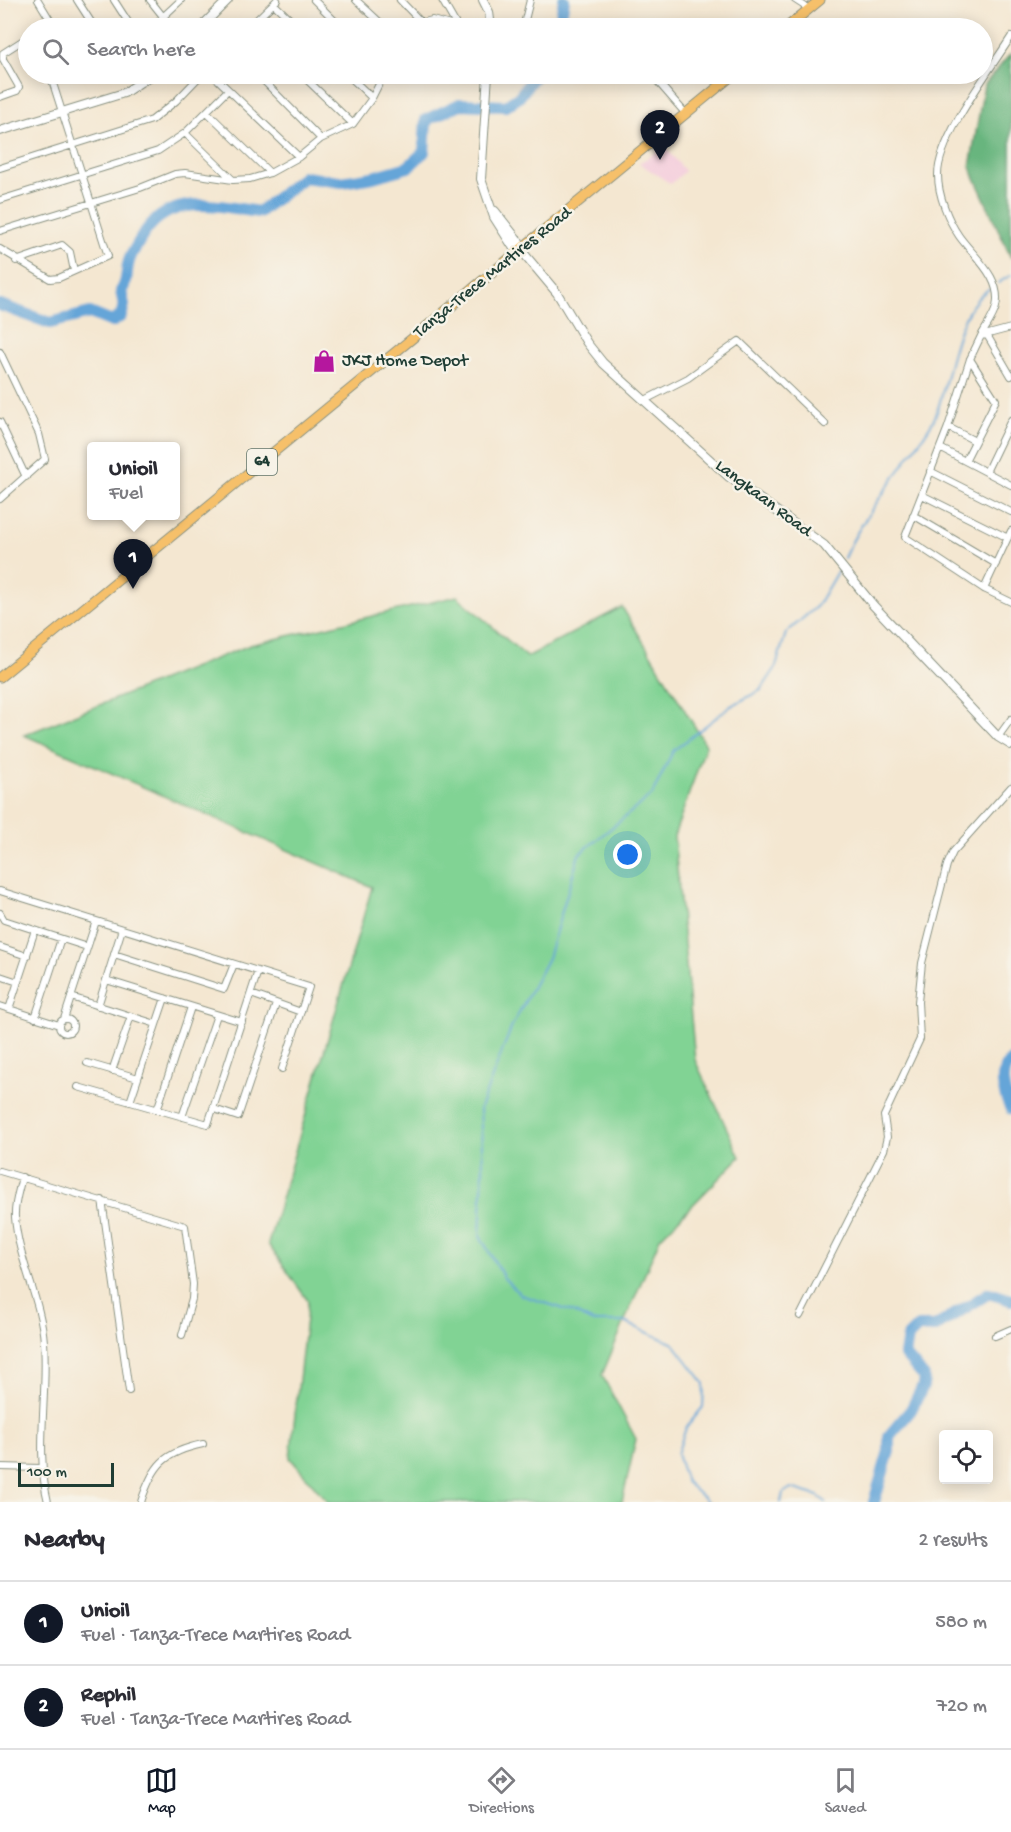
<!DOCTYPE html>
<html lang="en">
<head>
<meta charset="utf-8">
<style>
  body { margin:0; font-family:"Gochi Hand",sans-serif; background:#f2f2f3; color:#2b2b33 }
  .controls { position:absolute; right:18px; bottom:18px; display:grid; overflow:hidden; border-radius:6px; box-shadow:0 3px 15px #0003 }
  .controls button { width:54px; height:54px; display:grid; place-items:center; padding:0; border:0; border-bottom:2px solid #e1e1e2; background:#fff; color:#2b2b33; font:30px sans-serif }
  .scale { position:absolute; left:18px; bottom:15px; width:96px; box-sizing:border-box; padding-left:6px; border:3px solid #1f3d34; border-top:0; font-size:16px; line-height:21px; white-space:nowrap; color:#1f3d34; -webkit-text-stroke:4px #f7f3e8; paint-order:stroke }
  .you { position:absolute; left:628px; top:855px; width:21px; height:21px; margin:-15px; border:4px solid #fff; border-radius:50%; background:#1a73e8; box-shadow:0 0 0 9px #1a73e833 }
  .badge { display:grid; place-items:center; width:39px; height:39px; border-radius:50%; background:#111827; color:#fff; font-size:20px; font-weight:700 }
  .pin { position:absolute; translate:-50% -50px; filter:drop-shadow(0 2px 3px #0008) }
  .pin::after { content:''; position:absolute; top:32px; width:21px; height:18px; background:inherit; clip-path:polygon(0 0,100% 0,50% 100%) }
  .popup { position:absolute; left:87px; top:442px; width:93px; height:78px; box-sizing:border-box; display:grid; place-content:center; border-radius:6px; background:#fff; filter:drop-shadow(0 2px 4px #0005); font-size:20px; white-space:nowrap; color:#7c7c81 }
  .popup b { font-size:22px; color:#2b2b33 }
  .popup::after { content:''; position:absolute; left:50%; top:100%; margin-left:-12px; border:12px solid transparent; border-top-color:#fff }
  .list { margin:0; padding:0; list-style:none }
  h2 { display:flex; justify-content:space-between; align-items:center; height:78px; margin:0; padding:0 24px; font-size:26px }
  h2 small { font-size:20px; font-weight:400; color:#7c7c81 }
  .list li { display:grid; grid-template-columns:39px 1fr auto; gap:18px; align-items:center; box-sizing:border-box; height:84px; padding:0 24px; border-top:2px solid #e1e1e2 }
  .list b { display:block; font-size:22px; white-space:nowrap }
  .list p { margin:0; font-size:20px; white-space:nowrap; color:#7c7c81 }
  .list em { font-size:20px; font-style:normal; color:#7c7c81 }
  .icon { flex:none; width:33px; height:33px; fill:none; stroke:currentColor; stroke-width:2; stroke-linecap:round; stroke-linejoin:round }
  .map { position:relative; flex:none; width:1011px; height:1502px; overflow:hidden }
  .search { position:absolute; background:#fff; box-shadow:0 3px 15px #0003; left:18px; right:18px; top:18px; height:66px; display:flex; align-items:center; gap:15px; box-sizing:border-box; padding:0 21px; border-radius:33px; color:#7c7c81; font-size:22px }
  .sheet { height:246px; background:#fff }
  nav { display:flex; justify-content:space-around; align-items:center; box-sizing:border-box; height:84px; border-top:2px solid #e1e1e2; background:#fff; font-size:16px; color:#7c7c81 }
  nav a { display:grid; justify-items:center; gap:3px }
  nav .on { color:#111827 }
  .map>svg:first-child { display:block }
</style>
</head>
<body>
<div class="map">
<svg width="1011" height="1502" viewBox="0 0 1011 1502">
  <rect width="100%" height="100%" fill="#f7f3e8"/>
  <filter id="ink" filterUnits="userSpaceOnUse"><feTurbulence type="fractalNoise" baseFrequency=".0167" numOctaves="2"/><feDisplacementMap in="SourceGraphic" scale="12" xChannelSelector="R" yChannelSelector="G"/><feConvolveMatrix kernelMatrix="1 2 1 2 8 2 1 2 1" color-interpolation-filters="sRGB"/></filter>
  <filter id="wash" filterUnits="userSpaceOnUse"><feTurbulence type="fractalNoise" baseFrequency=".008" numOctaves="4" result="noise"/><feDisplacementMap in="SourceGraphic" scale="24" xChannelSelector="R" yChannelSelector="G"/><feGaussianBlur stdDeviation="1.35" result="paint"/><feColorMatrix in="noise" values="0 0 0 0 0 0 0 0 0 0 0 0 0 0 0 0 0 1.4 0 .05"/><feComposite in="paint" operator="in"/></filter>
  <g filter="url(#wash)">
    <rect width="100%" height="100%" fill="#f4e7d1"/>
    <path fill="#f4cfdd" d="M 665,147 L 685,171 L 671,184 L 639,163 Z"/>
    <path fill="#81d394" stroke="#508864" stroke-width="1.5" d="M 457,596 L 527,657 L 622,607 L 706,745 L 674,836 L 695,1060 L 740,1157 L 660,1238 L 602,1375 L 636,1439 L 622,1502 L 328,1502 L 290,1458 L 308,1301 L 268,1244 L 372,887 L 24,735 L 250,645 Z"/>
    <path fill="#68b57e" stroke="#447959" stroke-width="1.5" d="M 1011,53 L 1011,258 L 970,167 L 984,85 Z"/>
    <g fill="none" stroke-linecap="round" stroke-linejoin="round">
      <path stroke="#65a5d8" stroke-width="2" d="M 998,283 L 1011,275
        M 844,558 C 860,522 885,492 907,459 C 917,445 928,432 935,417 C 950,379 953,312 989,289
        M 708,1502 L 686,1482 L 677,1454 L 686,1428 L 703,1407 L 704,1383 L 674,1344 L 624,1322 L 593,1322 L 573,1312 L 521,1295 L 504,1278 L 480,1236 L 483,1167 L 480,1108 L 512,1026 L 548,958 L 579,854 L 652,795 L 673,751 L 731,706 L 761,690 L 775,669 L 786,633 L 817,606 L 838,570
        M 781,1502 L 783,1493 L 791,1488 L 818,1496 L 826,1502"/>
      <path stroke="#65a5d8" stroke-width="12" d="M 559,28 L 564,0
        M 0,305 L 50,323 L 90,313 L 112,322 L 121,316 L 124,305 L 121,291 C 129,280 125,273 129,261 C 131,254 136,247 140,240 C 166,192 213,205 259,212 L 304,177 L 342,182 L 373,177 L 408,167 L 424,152 L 426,120 L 460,104 L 506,106 L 519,97 L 536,74
        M 1011,1061 C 997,1072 1004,1095 1011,1109
        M 874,1502 L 889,1451 L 889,1436 L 911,1410 L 923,1386 L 924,1377 L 905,1355 L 908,1337 L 918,1327 L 935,1327 L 989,1293 L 1011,1300"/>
    </g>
  </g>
  <g filter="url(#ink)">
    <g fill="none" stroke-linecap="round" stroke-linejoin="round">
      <g stroke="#8a9282" stroke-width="8">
        <path id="minor" d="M 38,0 L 55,28
          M 77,0 L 95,28
          M 114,0 L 132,28
          M 150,0 L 172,28
          M 314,0 L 342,28
          M 356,0 L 386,28
          M 400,0 L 422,23
          M 442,0 L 458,28
          M 795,0 L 809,9
          M 274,4 L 299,28
          M 43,28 L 52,23
          M 151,28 L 181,0
          M 248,28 L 277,0
          M 401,28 L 432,20 L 458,27
          M 523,28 L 530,0
          M 212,74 L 299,157
          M 257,74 L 321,139
          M 301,74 L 353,124
          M 347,74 L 372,98
          M 651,74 L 686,114
          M 54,80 L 77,74
          M 0,97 L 17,91 L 19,87 L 3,59 L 3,53 L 28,37
          M 207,112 L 270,173
          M 185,133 L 232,179
          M 0,168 L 152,120 L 176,101 L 202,74
          M 0,200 L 158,151 L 185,133 L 228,90
          M 0,231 L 140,188 L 175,174 L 185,173 L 233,180 L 250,179 L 270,173 L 299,157 L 321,139 L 353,124 L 372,98 L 384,74
          M 0,249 L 50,279 L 59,278 L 108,256 L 50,74
          M 16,261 L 62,245 L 70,252 L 74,271
          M 1011,328 L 981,336 L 970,359 L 948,427 L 905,537 L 984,589 L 1011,602
          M 987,335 L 1011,376
          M 981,336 C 986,327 994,316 996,307 C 1003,278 973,256 959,236 C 948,220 938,195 938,175 C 938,138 990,70 1011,37
          M 0,352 L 39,434 L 45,459 L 0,499
          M 645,400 L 688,378 L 739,341 L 825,424
          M 0,422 L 26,477
          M 948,427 L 975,441
          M 940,448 L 1011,485
          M 965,461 L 996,400 L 970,359
          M 930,471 L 1011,512
          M 986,472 L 1011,420
          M 922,495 L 1008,538
          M 913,515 L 996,564
          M 984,589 L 1011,531
          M 998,737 L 1011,719
          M 0,891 L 309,987 L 282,1069
          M 0,913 L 4,920 L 87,947
          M 0,947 L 27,956
          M 114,954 L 224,989 L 234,964
          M 0,976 L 18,982
          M 106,980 L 242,1022
          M 251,994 L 301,1012
          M 71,997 L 156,1024
          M 0,1006 L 59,1025
          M 98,1006 L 122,929
          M 9,1009 L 35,930
          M 35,1018 L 61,939
          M 64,1019 L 96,921
          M59 1026a7 7 0 1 1 14 0a7 7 0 1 1-14 0Z
          M 87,1063 L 138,1078
          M 112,1071 L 131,1016
          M 78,1087 L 208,1124 L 258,971
          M 130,1102 L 165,998
          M 214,1109 L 238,1117 L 276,1004
          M 157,1110 L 191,1007
          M 182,1117 L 217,1015
          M 0,1171 L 185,1226 L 193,1284 L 192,1299 L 182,1335
          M 22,1177 C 19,1190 14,1204 15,1217 C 18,1260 41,1299 44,1342 C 48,1395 35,1450 48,1502
          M 102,1200 L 129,1391
          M 800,1316 L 884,1150 L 887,1137 L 884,1116 L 920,1039 L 918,1002 L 922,963 L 947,865 L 953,852 L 1011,787
          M 995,1336 L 1011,1329
          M 0,1467 L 41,1468
          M 141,1502 C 153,1465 164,1452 203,1444"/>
      </g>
      <g stroke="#8a9282" stroke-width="10">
        <path id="tertiary" d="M 483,0 L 489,12 L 491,28
          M 200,28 L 228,0
          M 488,74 L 481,179 L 494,217 L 517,253
          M 0,131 L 124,93 L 153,74
          M 495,211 L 524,248
          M 521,250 L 557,293 L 587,343 L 603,363 L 729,477 L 824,545 L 873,605 L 998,737 L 1011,745"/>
      </g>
      <g stroke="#8a9282" stroke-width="11">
        <path id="primary" d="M 786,28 L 820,0
          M 0,677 L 734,74"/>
      </g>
      <use href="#minor" stroke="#fff" stroke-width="6"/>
      <use href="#tertiary" stroke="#fff" stroke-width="8"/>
      <use href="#primary" stroke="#f6c06b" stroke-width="9"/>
    </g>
  </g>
  <defs>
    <g id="shop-bare" transform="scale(1.8)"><path d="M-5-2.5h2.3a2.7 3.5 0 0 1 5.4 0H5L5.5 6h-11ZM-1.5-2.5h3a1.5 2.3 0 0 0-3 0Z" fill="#b5179e" stroke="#f7f3e8" stroke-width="2.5" paint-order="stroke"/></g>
  </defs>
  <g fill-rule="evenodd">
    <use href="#shop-bare" x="324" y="361"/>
  </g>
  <g text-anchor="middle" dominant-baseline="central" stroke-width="5" stroke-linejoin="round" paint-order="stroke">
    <rect fill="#f7f3e8" stroke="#60746a" stroke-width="1.5" x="247" y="449" width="30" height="26" rx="4.5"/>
    <g font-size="16" font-weight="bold" fill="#1f3d34">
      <text x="262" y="462">64</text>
    </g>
    <g font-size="18" fill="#1f3d34" stroke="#f7f3e8">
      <text transform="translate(493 273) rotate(-39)">Tanza-Trece Martires Road</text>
      <text transform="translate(763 499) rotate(37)">Langkaan Road</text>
    </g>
    <g font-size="18" fill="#1f3d34" stroke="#f7f3e8" text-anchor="start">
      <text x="342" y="361">JKJ Home Depot</text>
    </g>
  </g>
</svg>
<div class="controls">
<button><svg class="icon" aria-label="locate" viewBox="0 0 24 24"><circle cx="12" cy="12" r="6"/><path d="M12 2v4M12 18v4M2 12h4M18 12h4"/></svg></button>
</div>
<div class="scale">100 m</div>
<div class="you"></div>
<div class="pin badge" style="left:133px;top:589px">1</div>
<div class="popup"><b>Unioil</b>Fuel</div>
<div class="pin badge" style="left:660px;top:160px">2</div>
<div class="search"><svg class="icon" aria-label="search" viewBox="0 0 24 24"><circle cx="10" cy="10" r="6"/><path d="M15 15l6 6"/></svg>Search here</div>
</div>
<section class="sheet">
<h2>Nearby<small>2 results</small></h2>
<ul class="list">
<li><span class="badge">1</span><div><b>Unioil</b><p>Fuel · Tanza-Trece Martires Road</p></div><em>580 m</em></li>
<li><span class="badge">2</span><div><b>Rephil</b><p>Fuel · Tanza-Trece Martires Road</p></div><em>720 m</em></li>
</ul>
</section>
<nav>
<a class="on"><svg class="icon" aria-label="map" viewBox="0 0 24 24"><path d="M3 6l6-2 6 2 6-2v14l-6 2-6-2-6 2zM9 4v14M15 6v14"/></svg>Map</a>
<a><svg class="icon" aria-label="directions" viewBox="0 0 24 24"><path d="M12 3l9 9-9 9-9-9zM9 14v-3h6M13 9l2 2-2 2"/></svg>Directions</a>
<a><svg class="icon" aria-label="saved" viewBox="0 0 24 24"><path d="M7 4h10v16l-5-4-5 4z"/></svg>Saved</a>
</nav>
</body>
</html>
